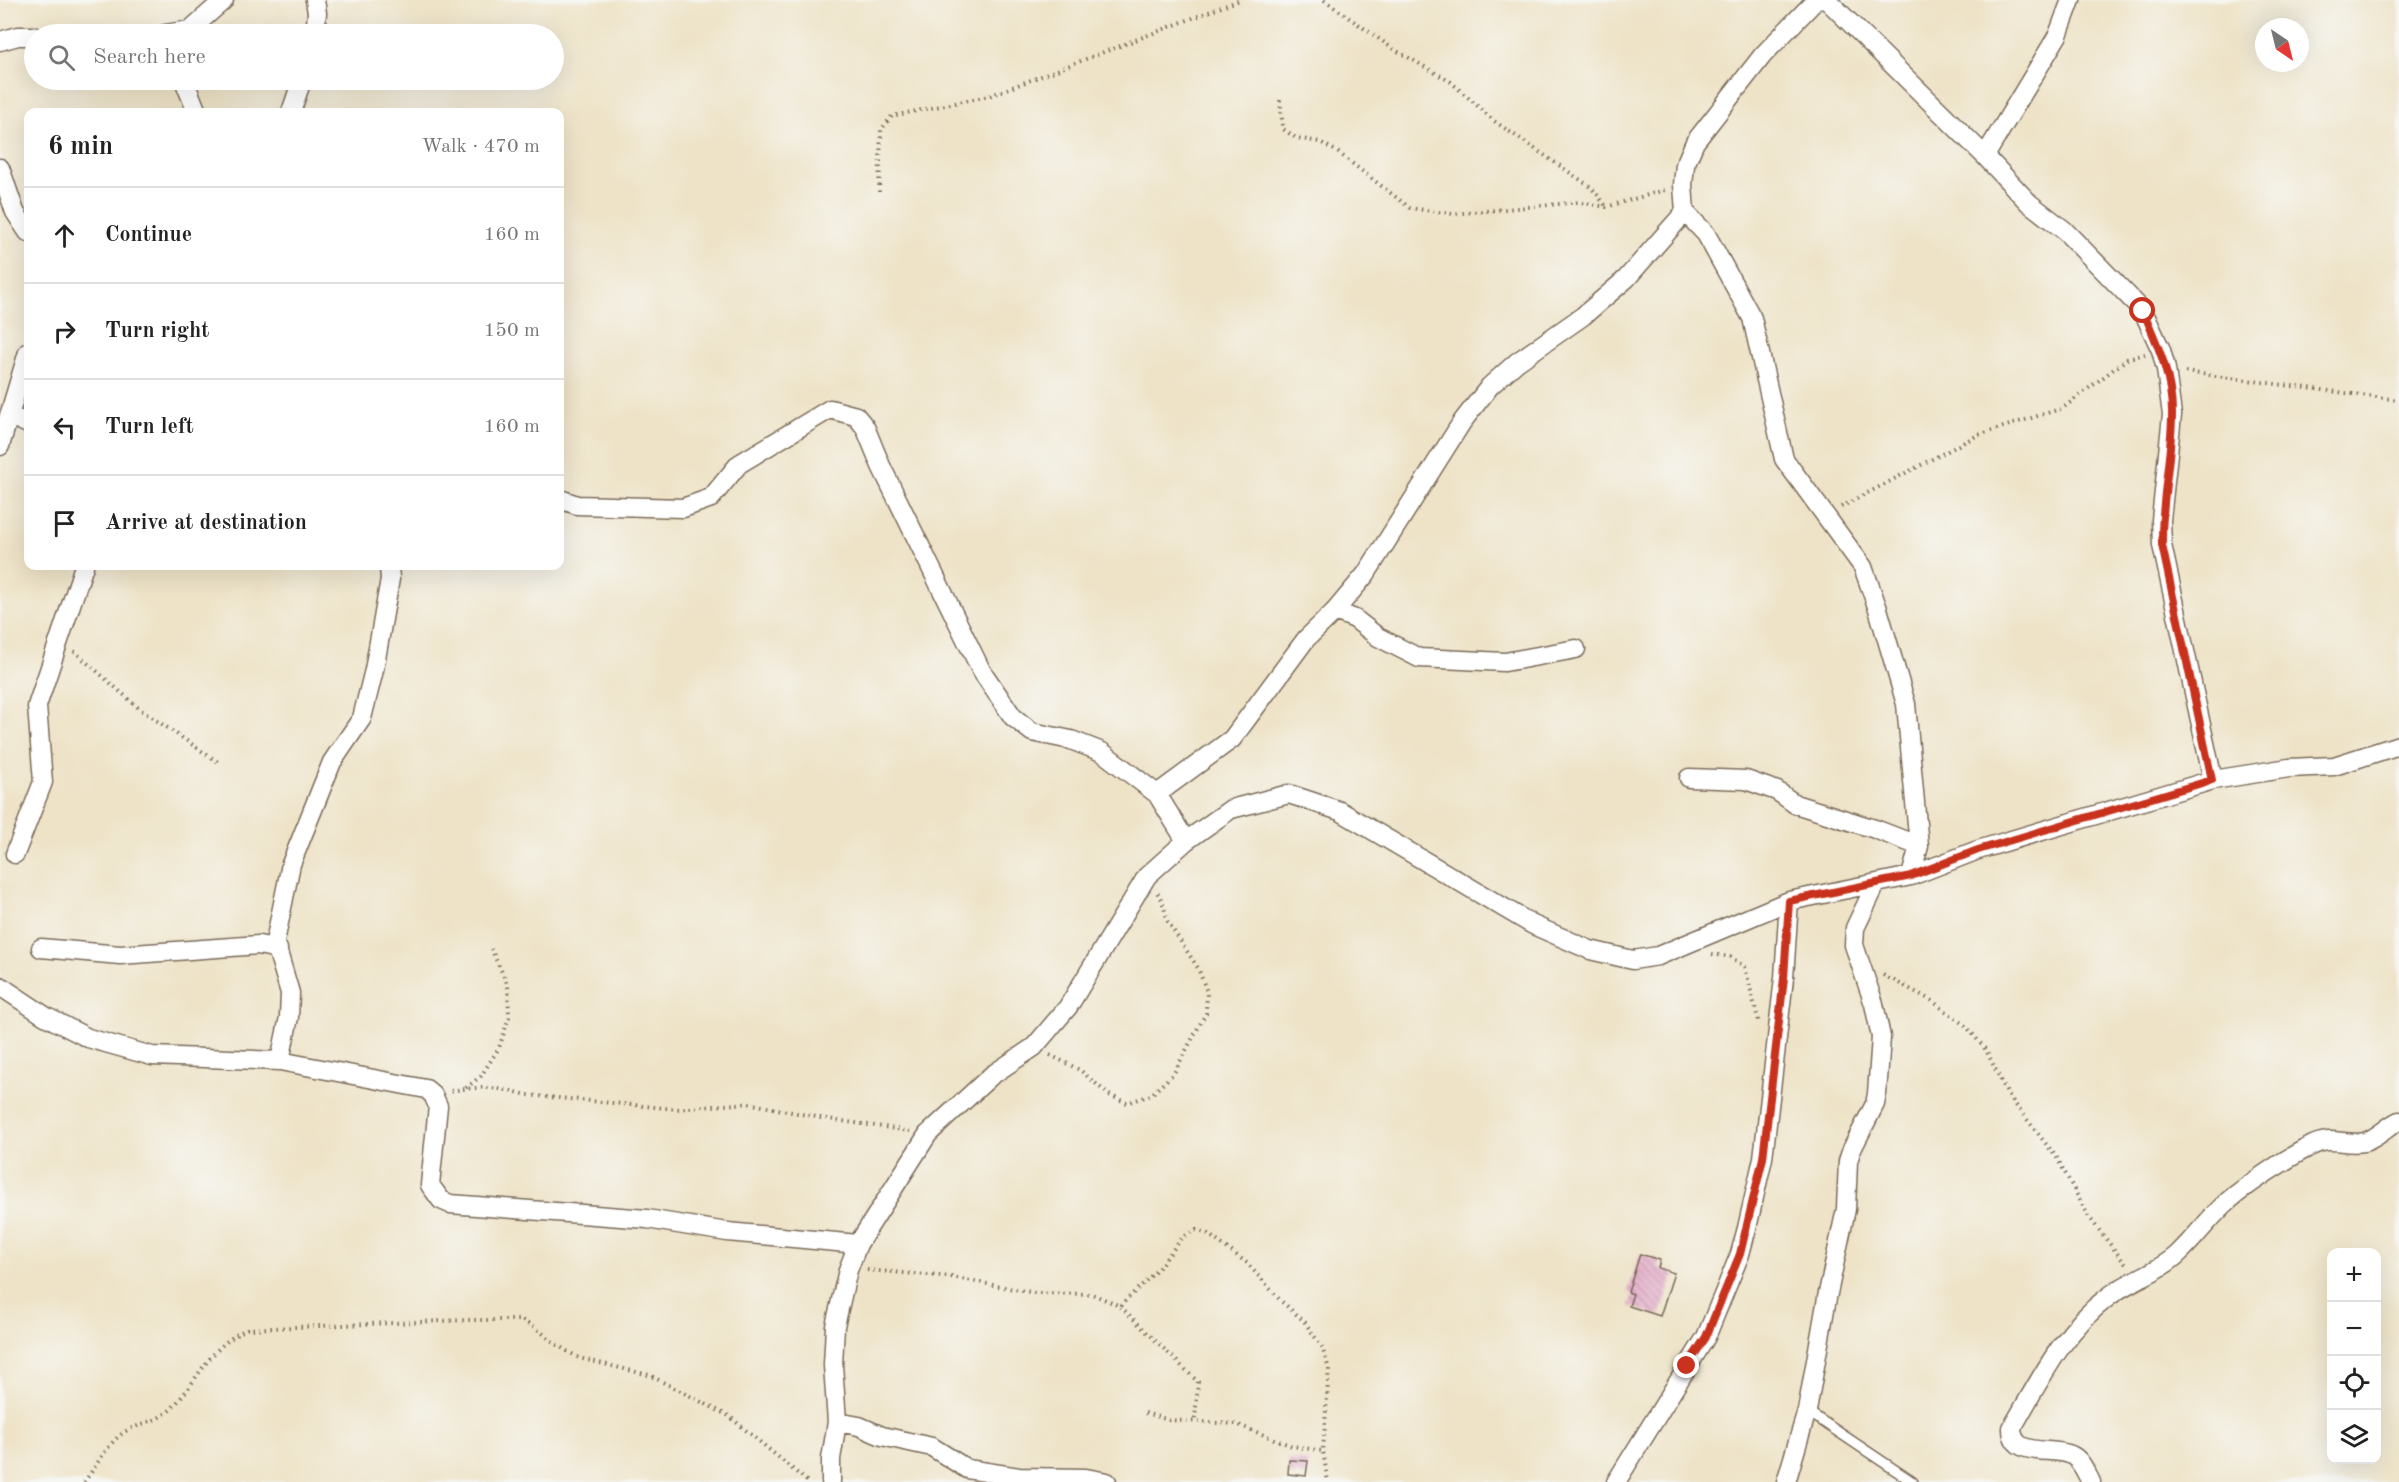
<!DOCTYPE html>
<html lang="en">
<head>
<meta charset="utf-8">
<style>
  body { margin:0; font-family:"Old Standard TT",serif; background:#f6f6f6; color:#222 }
  .controls { position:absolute; right:18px; bottom:18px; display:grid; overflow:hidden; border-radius:12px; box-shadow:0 6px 24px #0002 }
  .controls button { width:54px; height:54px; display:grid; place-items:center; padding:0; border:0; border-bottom:2px solid #e0e0e0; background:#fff; color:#222; font:30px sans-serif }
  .compass { position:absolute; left:2255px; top:18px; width:54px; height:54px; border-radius:50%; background:#fff; box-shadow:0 6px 24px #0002; rotate:145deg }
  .stop { position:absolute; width:18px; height:18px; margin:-14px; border:4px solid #c8321e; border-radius:50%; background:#fff }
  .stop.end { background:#c8321e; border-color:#fff; box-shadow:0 2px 6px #0008 }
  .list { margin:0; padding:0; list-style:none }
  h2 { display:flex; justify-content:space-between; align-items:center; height:78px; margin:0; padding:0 24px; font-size:26px }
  h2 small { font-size:20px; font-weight:400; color:#767676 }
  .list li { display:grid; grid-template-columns:39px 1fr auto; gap:18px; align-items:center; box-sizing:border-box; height:96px; padding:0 24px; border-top:2px solid #e0e0e0 }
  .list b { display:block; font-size:22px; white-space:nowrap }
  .list em { font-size:20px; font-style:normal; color:#767676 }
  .icon { flex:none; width:33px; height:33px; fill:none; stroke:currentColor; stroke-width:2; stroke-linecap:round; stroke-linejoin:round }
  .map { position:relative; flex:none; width:2399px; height:1482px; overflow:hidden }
  .search { position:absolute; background:#fff; box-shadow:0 6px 24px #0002; left:24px; top:24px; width:540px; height:66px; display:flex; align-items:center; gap:15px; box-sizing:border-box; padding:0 21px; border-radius:33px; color:#767676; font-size:22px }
  .panel { position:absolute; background:#fff; box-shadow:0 6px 24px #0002; left:24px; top:108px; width:540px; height:462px; border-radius:12px }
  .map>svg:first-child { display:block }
</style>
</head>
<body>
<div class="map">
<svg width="2399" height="1482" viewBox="0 0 2399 1482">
  <defs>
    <pattern id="building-back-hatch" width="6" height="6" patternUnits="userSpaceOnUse" patternTransform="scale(1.5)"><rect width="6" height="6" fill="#e5afcb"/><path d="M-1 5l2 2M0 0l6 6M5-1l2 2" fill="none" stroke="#bb8fa4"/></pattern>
  </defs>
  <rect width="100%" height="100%" fill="#f6f6f2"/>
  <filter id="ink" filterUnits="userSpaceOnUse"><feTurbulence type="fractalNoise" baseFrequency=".0167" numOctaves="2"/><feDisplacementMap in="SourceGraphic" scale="12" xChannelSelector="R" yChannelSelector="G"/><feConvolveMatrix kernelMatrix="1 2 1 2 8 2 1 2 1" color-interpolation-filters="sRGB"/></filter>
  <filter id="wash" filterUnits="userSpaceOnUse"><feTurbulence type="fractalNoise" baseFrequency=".008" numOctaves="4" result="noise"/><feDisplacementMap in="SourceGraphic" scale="24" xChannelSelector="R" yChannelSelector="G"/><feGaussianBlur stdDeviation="1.35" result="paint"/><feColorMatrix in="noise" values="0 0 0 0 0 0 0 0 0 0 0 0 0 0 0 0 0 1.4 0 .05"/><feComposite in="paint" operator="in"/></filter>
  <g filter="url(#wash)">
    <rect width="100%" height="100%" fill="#eee3c7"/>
    <g id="blocks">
      <path fill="url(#building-back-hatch)" d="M 1640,1254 L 1660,1260 L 1658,1268 L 1674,1273 L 1660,1316 L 1629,1306 L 1633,1294 L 1628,1292 Z
        M 1289,1460 L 1308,1461 L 1306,1476 L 1288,1474 Z"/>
    </g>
  </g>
  <g filter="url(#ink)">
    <use href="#blocks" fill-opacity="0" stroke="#7a6b59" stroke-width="1.5"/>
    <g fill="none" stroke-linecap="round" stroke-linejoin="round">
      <g stroke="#7a6b59" stroke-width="12">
        <path id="lane" d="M 1807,1411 L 1913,1482"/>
      </g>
      <g stroke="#7a6b59" stroke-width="21">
        <path id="street" d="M 1816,0 L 1763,55 L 1695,142 L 1685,165 L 1683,185 L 1685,212 L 1706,234 L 1752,318 L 1784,459 L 1863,567 L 1878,609 L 1906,704 L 1919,846 L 1911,876
          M 1827,0 L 1985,156 L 2029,203 L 2064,230 L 2143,311 L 2161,350 L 2166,369 L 2172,415 L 2161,520 L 2162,545 L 2213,780
          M 165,34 L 190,30
          M 188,34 L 190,30 L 224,0
          M 315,34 L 317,13 L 315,0
          M 0,41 L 18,36 L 34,36
          M 184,80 L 197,112
          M 291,112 L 302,80
          M 1985,156 L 2058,35 L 2071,0
          M 0,168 L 15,212 L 28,232
          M 9,415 L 28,424
          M 0,446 L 28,352
          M 560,499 L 577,505 L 683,508 L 711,498 L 739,464 L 830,409 L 856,416 L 865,427 L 881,466 L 981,670 L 1013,717 L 1032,732 L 1071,740 L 1102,752 L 1157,794 L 1186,841
          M 1335,611 L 1355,619 L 1378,637 L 1419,658 L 1505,662 L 1576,649
          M 1689,778 L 1746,780 L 1777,791 L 1795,804 L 1875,829 L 1919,846
          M 1157,794 L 1232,739 L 1306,639 L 1335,611 L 1366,574 L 1462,422 L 1490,386 L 1517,362 L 1583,316 L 1626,279 L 1685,212
          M 15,854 L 43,782 L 37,706 L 84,566
          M 41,948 L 120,955 L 259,945 L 278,949
          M 0,986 L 45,1016 L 88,1038 L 152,1056 L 280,1061 L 426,1089 L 433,1095 L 438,1106 L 430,1185 L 441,1200 L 450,1204 L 647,1219 L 727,1232 L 858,1244
          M 280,1061 L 289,1017 L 290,993 L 275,942 L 291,864 L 332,762 L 362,718 L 374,670 L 390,579 L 389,566
          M 837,1422 L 859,1426 L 882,1436 L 932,1447 L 967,1469 L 1019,1477 L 1086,1478 L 1107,1482
          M 831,1482 L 831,1459 L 837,1422 L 833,1365 L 835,1326 L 848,1270 L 858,1244 L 928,1134 L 992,1075 L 1034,1047 L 1068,1007 L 1147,876 L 1186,841 L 1231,809 L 1289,794 L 1340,811 L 1533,925 L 1590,950 L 1633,960 L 1658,956 L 1789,901 L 1911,876 L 1978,850 L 2213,780 L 2289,768 L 2334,766 L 2399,745
          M 1616,1482 L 1706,1337 L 1740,1254 L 1747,1228 L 1763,1158 L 1784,978 L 1789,901
          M 1786,1482 L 1807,1411 L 1827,1298 L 1846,1209 L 1848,1161 L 1852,1149 L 1875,1104 L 1877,1094 L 1881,1037 L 1874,1004 L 1854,945 L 1855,928 L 1876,884
          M 2091,1482 C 2086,1473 2081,1459 2071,1455 C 2052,1446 2012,1459 2012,1428 C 2040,1380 2063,1331 2108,1297 C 2129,1280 2158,1273 2178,1254 C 2195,1238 2210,1217 2228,1201 C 2248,1184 2287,1158 2311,1146 C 2333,1135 2343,1146 2364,1142 C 2377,1139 2387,1126 2399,1121"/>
      </g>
      <path stroke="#7a6b59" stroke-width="4" stroke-dasharray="1.5 4.5" stroke-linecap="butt" d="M 1324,0 L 1392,48 L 1451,82 L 1494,121 L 1591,187 L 1606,206
        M 1280,100 L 1283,129 L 1296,138 L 1320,142 L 1336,151 L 1410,208 L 1453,214 L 1580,202 L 1606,207 L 1665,190
        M 879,192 L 881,130 L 892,116 L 989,96 L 1240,0
        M 2185,372 L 2399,400
        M 1841,507 L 1978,435 L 2063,408 L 2127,359 L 2145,354
        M 74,651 L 141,710 L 221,764
        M 1712,954 L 1731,957 L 1745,967 L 1759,1023
        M 1883,975 L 1931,1000 L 1967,1027 L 1986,1050 L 2008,1095 L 2057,1158 L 2089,1217 L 2127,1266
        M 1050,1055 L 1080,1070 L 1109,1095 L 1127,1103 L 1151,1095 L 1174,1073 L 1206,1013 L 1207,992 L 1198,968 L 1168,922 L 1162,900 L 1157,892
        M 466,1088 L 481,1076 L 499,1048 L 509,1017 L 508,985 L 491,949
        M 451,1091 C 477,1086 501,1087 527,1095 L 676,1109 L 748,1103 L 821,1118 L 910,1131
        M 867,1270 L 951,1277 L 1035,1293 L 1092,1294 L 1120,1306 L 1198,1382 L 1195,1420
        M 1120,1306 L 1157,1270 L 1183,1237 L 1196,1230 L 1208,1234 L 1247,1263 L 1281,1301 L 1304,1321 L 1322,1347 L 1329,1369 L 1323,1451 L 1328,1482
        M 1145,1413 L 1169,1420 L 1236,1424 L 1292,1446 L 1323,1451
        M 84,1482 C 95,1468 105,1449 118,1437 C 133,1423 156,1424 171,1409 C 199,1380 207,1348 247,1329 L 467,1320 L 522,1320 L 536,1328 L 557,1345 L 579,1358 L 649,1375 L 729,1416 L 808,1482"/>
      <use href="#lane" stroke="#fff" stroke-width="9"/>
      <use href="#street" stroke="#fff" stroke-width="18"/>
    </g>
  </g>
  <g fill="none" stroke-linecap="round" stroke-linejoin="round" filter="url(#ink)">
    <path stroke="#c8321e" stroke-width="8" d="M 1687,1366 L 1706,1337 L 1740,1254 L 1763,1158 L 1784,978 L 1789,901 L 1911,876 L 1978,850 L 2212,780 L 2162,545 C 2161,502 2171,460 2172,417 C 2173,379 2158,345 2143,311"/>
  </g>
</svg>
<div class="controls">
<button>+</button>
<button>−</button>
<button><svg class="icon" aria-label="locate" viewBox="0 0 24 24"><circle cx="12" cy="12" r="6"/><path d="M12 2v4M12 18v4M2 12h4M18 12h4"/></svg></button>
<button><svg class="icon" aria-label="layers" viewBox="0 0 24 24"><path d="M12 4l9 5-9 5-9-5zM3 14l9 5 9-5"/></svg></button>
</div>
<svg class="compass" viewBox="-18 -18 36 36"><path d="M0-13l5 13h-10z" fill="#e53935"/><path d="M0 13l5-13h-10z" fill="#767676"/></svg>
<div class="stop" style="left:2143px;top:311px"></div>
<div class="stop end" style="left:1687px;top:1366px"></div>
<div class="search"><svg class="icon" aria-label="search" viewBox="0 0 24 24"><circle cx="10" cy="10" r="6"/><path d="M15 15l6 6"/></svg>Search here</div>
<section class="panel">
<h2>6 min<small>Walk · 470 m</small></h2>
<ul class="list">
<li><svg class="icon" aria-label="ahead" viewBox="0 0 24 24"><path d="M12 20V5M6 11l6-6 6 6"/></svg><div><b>Continue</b></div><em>160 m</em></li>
<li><svg class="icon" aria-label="right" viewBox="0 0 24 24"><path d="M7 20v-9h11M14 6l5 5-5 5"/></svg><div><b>Turn right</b></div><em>150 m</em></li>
<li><svg class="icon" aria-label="left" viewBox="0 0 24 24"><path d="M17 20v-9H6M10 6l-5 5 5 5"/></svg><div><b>Turn left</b></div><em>160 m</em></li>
<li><svg class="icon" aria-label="arrive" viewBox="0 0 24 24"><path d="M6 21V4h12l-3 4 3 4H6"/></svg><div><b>Arrive at destination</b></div></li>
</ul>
</section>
</div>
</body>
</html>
